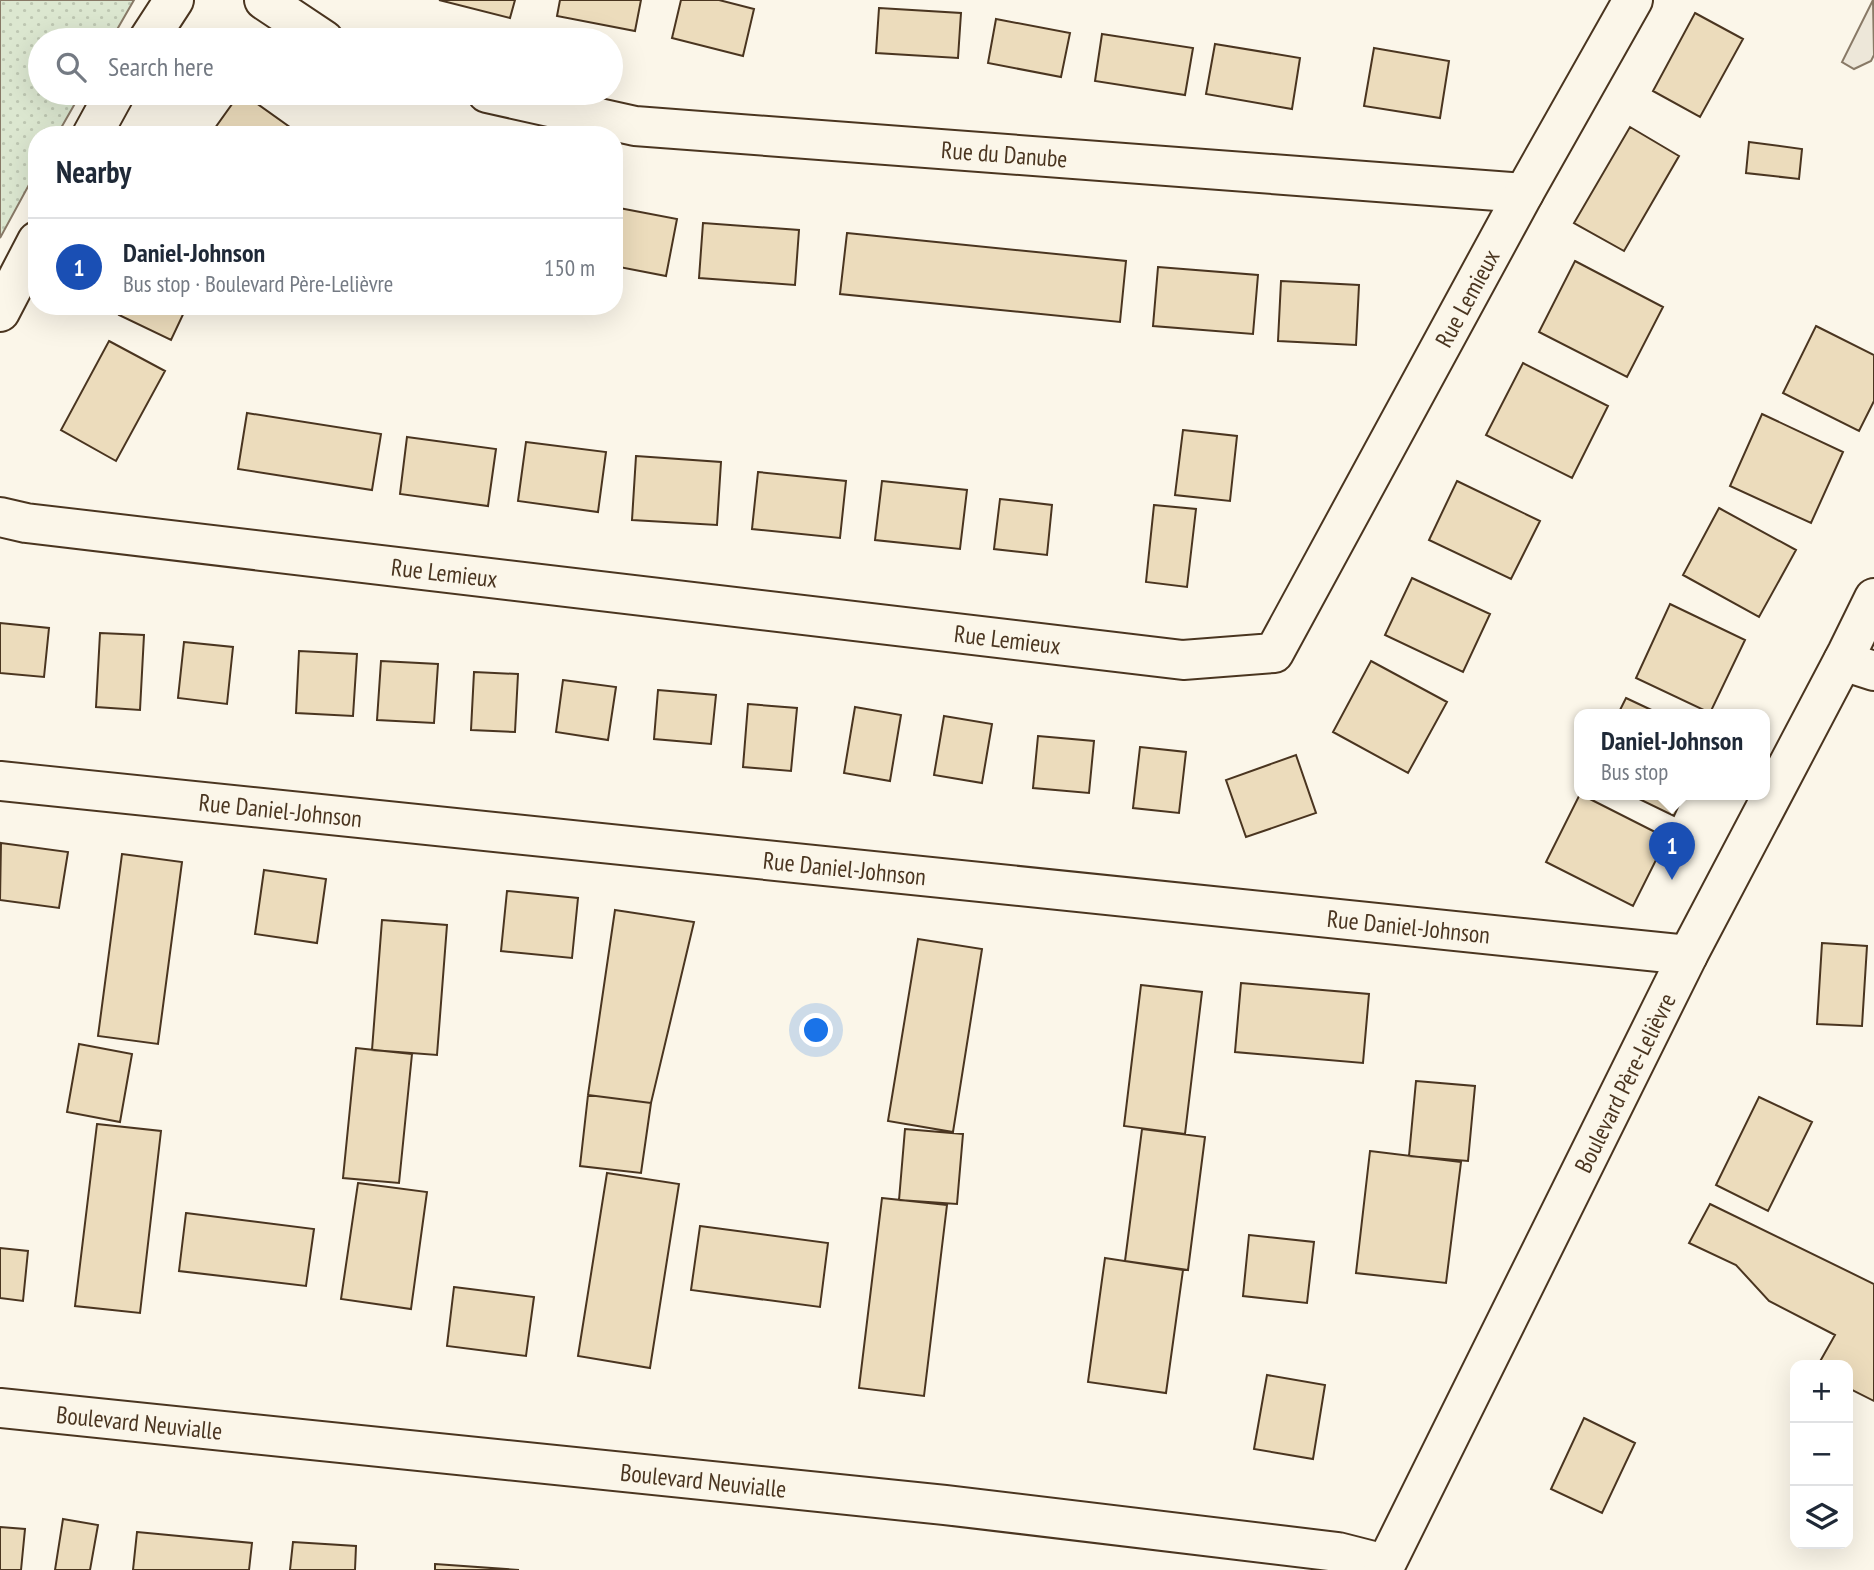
<!DOCTYPE html>
<html lang="en">
<head>
<meta charset="utf-8">
<style>
  body { margin:0; font-family:"PT Sans Narrow",sans-serif; background:#f2f2f3; color:#1f2937 }
  .controls { position:absolute; right:21px; bottom:21px; display:grid; overflow:hidden; border-radius:14px; box-shadow:0 7px 28px #0002 }
  .controls button { width:63px; height:63px; display:grid; place-items:center; padding:0; border:0; border-bottom:2px solid #e0e1e3; background:#fff; color:#1f2937; font:35px sans-serif }
  .you { position:absolute; left:817px; top:1031px; width:24px; height:24px; margin:-18px; border:5px solid #fff; border-radius:50%; background:#1a73e8; box-shadow:0 0 0 10px #1a73e833 }
  .badge { display:grid; place-items:center; width:46px; height:46px; border-radius:50%; background:#2563eb; color:#fff; font-size:23px; font-weight:700 }
  .pin { position:absolute; translate:-50% -58px; filter:drop-shadow(0 2px 4px #0008) }
  .pin::after { content:''; position:absolute; top:37px; width:24px; height:21px; background:inherit; clip-path:polygon(0 0,100% 0,50% 100%) }
  .popup { position:absolute; left:1574px; top:709px; width:196px; height:91px; box-sizing:border-box; display:grid; place-content:center; border-radius:14px; background:#fff; filter:drop-shadow(0 2px 5px #0005); font-size:23px; white-space:nowrap; color:#747a83 }
  .popup b { font-size:26px; color:#1f2937 }
  .popup::after { content:''; position:absolute; left:50%; top:100%; margin-left:-14px; border:14px solid transparent; border-top-color:#fff }
  .list { margin:0; padding:0; list-style:none }
  h2 { display:flex; justify-content:space-between; align-items:center; height:91px; margin:0; padding:0 28px; font-size:30px }
  h2 small { font-size:23px; font-weight:400; color:#747a83 }
  .list li { display:grid; grid-template-columns:46px 1fr auto; gap:21px; align-items:center; box-sizing:border-box; height:98px; padding:0 28px; border-top:2px solid #e0e1e3 }
  .list b { display:block; font-size:26px; white-space:nowrap }
  .list p { margin:0; font-size:23px; white-space:nowrap; color:#747a83 }
  .list em { font-size:23px; font-style:normal; color:#747a83 }
  .icon { flex:none; width:38px; height:38px; fill:none; stroke:currentColor; stroke-width:2; stroke-linecap:round; stroke-linejoin:round }
  .map { position:relative; flex:none; width:1874px; height:1570px; overflow:hidden }
  .search { position:absolute; background:#fff; box-shadow:0 7px 28px #0002; left:28px; top:28px; width:595px; height:77px; display:flex; align-items:center; gap:18px; box-sizing:border-box; padding:0 24px; border-radius:38px; color:#747a83; font-size:26px }
  .panel { position:absolute; background:#fff; box-shadow:0 7px 28px #0002; left:28px; top:126px; width:595px; height:189px; border-radius:28px }
  .map>svg:first-child { display:block }
</style>
</head>
<body>
<div class="map">
<svg width="1874" height="1570" viewBox="0 0 1874 1570">
  <defs>
    <pattern id="grass-dots" width="8" height="8" patternUnits="userSpaceOnUse" patternTransform="scale(1.75)"><rect width="8" height="8" fill="#dce7d0"/><path d="M2 2h.1M6 6h.1" fill="none" stroke="#bec7b2" stroke-width="1.8" stroke-linecap="round"/></pattern>
  </defs>
  <rect width="100%" height="100%" fill="#fbf6e9"/>
  <path fill="url(#grass-dots)" stroke="#887966" stroke-width="2" d="M 0,0 L 134,0 L 111,40 L 40,40 L 40,93 L 81,93 L 57,135 L 37,135 L 37,170 L 0,238 Z"/>
  <path fill="#ede7d9" stroke="#887966" stroke-width="2" d="M 1873,0 L 1874,55 L 1871,61 L 1854,69 L 1842,62 Z"/>
  <path fill="#ecdcbc" stroke="#4a3520" stroke-width="2" d="M 439,0 L 515,0 L 510,18 Z
    M 560,0 L 641,0 L 635,31 L 557,16 Z
    M 681,0 L 719,0 L 754,9 L 743,56 L 672,38 Z
    M 879,8 L 961,13 L 958,58 L 876,53 Z
    M 1695,13 L 1743,39 L 1700,117 L 1653,91 Z
    M 996,19 L 1070,33 L 1061,77 L 988,63 Z
    M 1102,34 L 1193,48 L 1185,95 L 1095,81 Z
    M 1215,44 L 1300,58 L 1292,109 L 1206,94 Z
    M 1374,48 L 1449,61 L 1440,118 L 1364,106 Z
    M 240,93 L 242,93 L 301,135 L 210,135 Z
    M 1630,127 L 1679,156 L 1624,251 L 1574,223 Z
    M 1749,142 L 1802,149 L 1799,179 L 1746,173 Z
    M 614,207 L 677,219 L 666,276 L 614,266 Z
    M 703,223 L 799,230 L 795,285 L 699,278 Z
    M 847,233 L 1126,261 L 1120,322 L 840,294 Z
    M 1575,261 L 1663,307 L 1627,377 L 1539,332 Z
    M 1158,267 L 1258,275 L 1253,334 L 1153,326 Z
    M 1281,281 L 1359,285 L 1356,345 L 1278,341 Z
    M 123,306 L 187,306 L 171,340 L 119,315 Z
    M 1816,326 L 1874,355 L 1874,401 L 1859,431 L 1783,393 Z
    M 109,341 L 165,371 L 116,461 L 61,430 Z
    M 1523,363 L 1608,406 L 1572,478 L 1486,435 Z
    M 247,413 L 381,434 L 372,490 L 238,469 Z
    M 1762,414 L 1843,452 L 1811,523 L 1730,486 Z
    M 1183,430 L 1237,436 L 1230,501 L 1175,495 Z
    M 407,437 L 496,449 L 488,506 L 400,494 Z
    M 526,442 L 606,452 L 598,512 L 518,501 Z
    M 636,456 L 721,462 L 717,525 L 632,520 Z
    M 758,472 L 846,481 L 840,538 L 752,529 Z
    M 882,481 L 967,490 L 960,549 L 875,540 Z
    M 1457,481 L 1540,521 L 1511,579 L 1429,540 Z
    M 1000,499 L 1052,505 L 1047,555 L 994,549 Z
    M 1154,505 L 1196,509 L 1187,587 L 1146,582 Z
    M 1719,508 L 1796,550 L 1759,617 L 1683,575 Z
    M 1412,578 L 1490,614 L 1463,672 L 1385,635 Z
    M 1670,604 L 1745,640 L 1710,713 L 1636,678 Z
    M 0,623 L 49,628 L 44,677 L 0,673 Z
    M 100,633 L 144,635 L 140,710 L 96,707 Z
    M 184,642 L 233,647 L 227,704 L 178,698 Z
    M 299,651 L 357,654 L 353,716 L 296,713 Z
    M 381,661 L 438,664 L 434,723 L 377,720 Z
    M 1371,661 L 1447,702 L 1408,773 L 1333,732 Z
    M 474,672 L 518,674 L 515,732 L 471,730 Z
    M 563,680 L 616,687 L 608,740 L 556,732 Z
    M 658,690 L 716,695 L 711,744 L 654,739 Z
    M 1626,698 L 1660,714 L 1618,714 Z
    M 748,704 L 797,708 L 791,771 L 743,767 Z
    M 855,707 L 901,715 L 890,781 L 844,773 Z
    M 944,716 L 992,724 L 982,783 L 934,775 Z
    M 1038,736 L 1094,741 L 1089,793 L 1033,788 Z
    M 1140,747 L 1186,752 L 1179,813 L 1133,808 Z
    M 1296,755 L 1316,813 L 1246,837 L 1226,780 Z
    M 1580,794 L 1667,838 L 1633,906 L 1546,862 Z
    M 1629,794 L 1684,794 L 1674,816 Z
    M 1,843 L 68,852 L 59,908 L 0,900 Z
    M 122,854 L 182,862 L 158,1044 L 98,1036 Z
    M 264,870 L 326,879 L 317,943 L 255,934 Z
    M 507,891 L 578,898 L 572,958 L 501,951 Z
    M 615,910 L 694,922 L 651,1103 L 588,1095 Z
    M 382,920 L 447,925 L 437,1055 L 372,1050 Z
    M 918,939 L 982,949 L 953,1132 L 888,1121 Z
    M 1822,943 L 1867,946 L 1862,1026 L 1817,1024 Z
    M 1241,983 L 1369,994 L 1363,1063 L 1235,1052 Z
    M 1141,985 L 1202,992 L 1185,1134 L 1124,1126 Z
    M 79,1044 L 132,1054 L 120,1122 L 67,1112 Z
    M 356,1048 L 412,1054 L 399,1183 L 343,1178 Z
    M 1416,1081 L 1475,1086 L 1468,1161 L 1409,1156 Z
    M 588,1095 L 651,1103 L 641,1173 L 580,1166 Z
    M 1759,1097 L 1812,1122 L 1768,1211 L 1716,1185 Z
    M 97,1124 L 161,1131 L 140,1313 L 75,1306 Z
    M 905,1129 L 963,1134 L 957,1204 L 899,1200 Z
    M 1142,1129 L 1205,1137 L 1188,1270 L 1125,1261 Z
    M 1370,1151 L 1461,1162 L 1446,1283 L 1356,1273 Z
    M 607,1173 L 679,1184 L 650,1368 L 578,1356 Z
    M 358,1183 L 427,1192 L 411,1309 L 341,1299 Z
    M 882,1198 L 947,1205 L 924,1396 L 859,1388 Z
    M 1710,1204 L 1874,1284 L 1874,1401 L 1848,1388 L 1848,1365 L 1818,1365 L 1835,1335 L 1769,1301 L 1736,1265 L 1689,1243 Z
    M 186,1213 L 314,1229 L 306,1286 L 179,1271 Z
    M 700,1226 L 828,1243 L 820,1307 L 691,1290 Z
    M 1249,1235 L 1314,1242 L 1307,1303 L 1243,1296 Z
    M 0,1248 L 28,1251 L 23,1301 L 0,1298 Z
    M 1105,1258 L 1183,1270 L 1166,1393 L 1088,1382 Z
    M 454,1287 L 534,1297 L 526,1356 L 447,1346 Z
    M 1267,1375 L 1325,1385 L 1313,1459 L 1254,1449 Z
    M 1584,1418 L 1635,1443 L 1602,1513 L 1551,1489 Z
    M 63,1519 L 98,1525 L 90,1570 L 55,1570 Z
    M 0,1527 L 25,1529 L 21,1570 L 0,1570 Z
    M 137,1532 L 252,1543 L 249,1570 L 133,1570 Z
    M 293,1542 L 356,1546 L 355,1570 L 290,1570 Z
    M 435,1564 L 519,1570 L 435,1570 Z"/>
  <g fill="none" stroke-linecap="round" stroke-linejoin="round">
    <g stroke="#4a3520" stroke-width="42">
      <g id="minor">
        <path d="M 264,0 L 324,40"/>
        <path d="M 148,40 L 174,0"/>
        <path id="s1" d="M 487,93 L 635,126 L 1524,193"/>
        <path d="M 92,135 L 115,93"/>
        <path d="M 0,312 L 37,241"/>
        <path id="s2" d="M 0,517 L 26,523 L 1183,660 L 1274,653 L 1524,193 L 1633,0"/>
        <path d="M 1843,661 L 1874,671"/>
        <path id="s3" d="M 0,781 L 1688,955"/>
      </g>
    </g>
    <g stroke="#4a3520" stroke-width="42">
      <g id="major">
        <path id="s4" d="M 0,1408 L 945,1505 L 1338,1552 L 1385,1564"/>
        <path id="s5" d="M 1383,1570 L 1688,955 L 1847,653 L 1874,598"/>
      </g>
    </g>
    <use href="#minor" stroke="#fbf6e9" stroke-width="38"/>
    <use href="#major" stroke="#fbf6e9" stroke-width="38"/>
  </g>
  <g text-anchor="middle" dominant-baseline="central" stroke-width="5" stroke-linejoin="round" paint-order="stroke">
    <g font-size="24" fill="#4a3520" stroke="#fbf6e9">
      <text stroke="none"><textPath href="#s1" startOffset="522">Rue du Danube</textPath></text>
      <text stroke="none"><textPath href="#s2" startOffset="1687">Rue Lemieux</textPath></text>
      <text stroke="none"><textPath href="#s2" startOffset="448">Rue Lemieux</textPath></text>
      <text stroke="none"><textPath href="#s2" startOffset="1015">Rue Lemieux</textPath></text>
      <text stroke="none"><textPath href="#s3" startOffset="282">Rue Daniel-Johnson</textPath></text>
      <text stroke="none"><textPath href="#s3" startOffset="849">Rue Daniel-Johnson</textPath></text>
      <text stroke="none"><textPath href="#s3" startOffset="1416">Rue Daniel-Johnson</textPath></text>
      <text stroke="none"><textPath href="#s5" startOffset="544">Boulevard Père-Lelièvre</textPath></text>
      <text stroke="none"><textPath href="#s4" startOffset="140">Boulevard Neuvialle</textPath></text>
      <text stroke="none"><textPath href="#s4" startOffset="707">Boulevard Neuvialle</textPath></text>
    </g>
  </g>
</svg>
<div class="controls">
<button>+</button>
<button>−</button>
<button><svg class="icon" aria-label="layers" viewBox="0 0 24 24"><path d="M12 4l9 5-9 5-9-5zM3 14l9 5 9-5"/></svg></button>
</div>
<div class="you"></div>
<div class="pin badge" style="left:1672px;top:880px;background:#1a4fb4">1</div>
<div class="popup"><b>Daniel-Johnson</b>Bus stop</div>
<div class="search"><svg class="icon" aria-label="search" viewBox="0 0 24 24"><circle cx="10" cy="10" r="6"/><path d="M15 15l6 6"/></svg>Search here</div>
<section class="panel">
<h2>Nearby<small></small></h2>
<ul class="list">
<li><span class="badge" style="background:#1a4fb4">1</span><div><b>Daniel-Johnson</b><p>Bus stop · Boulevard Père-Lelièvre</p></div><em>150 m</em></li>
</ul>
</section>
</div>
</body>
</html>
